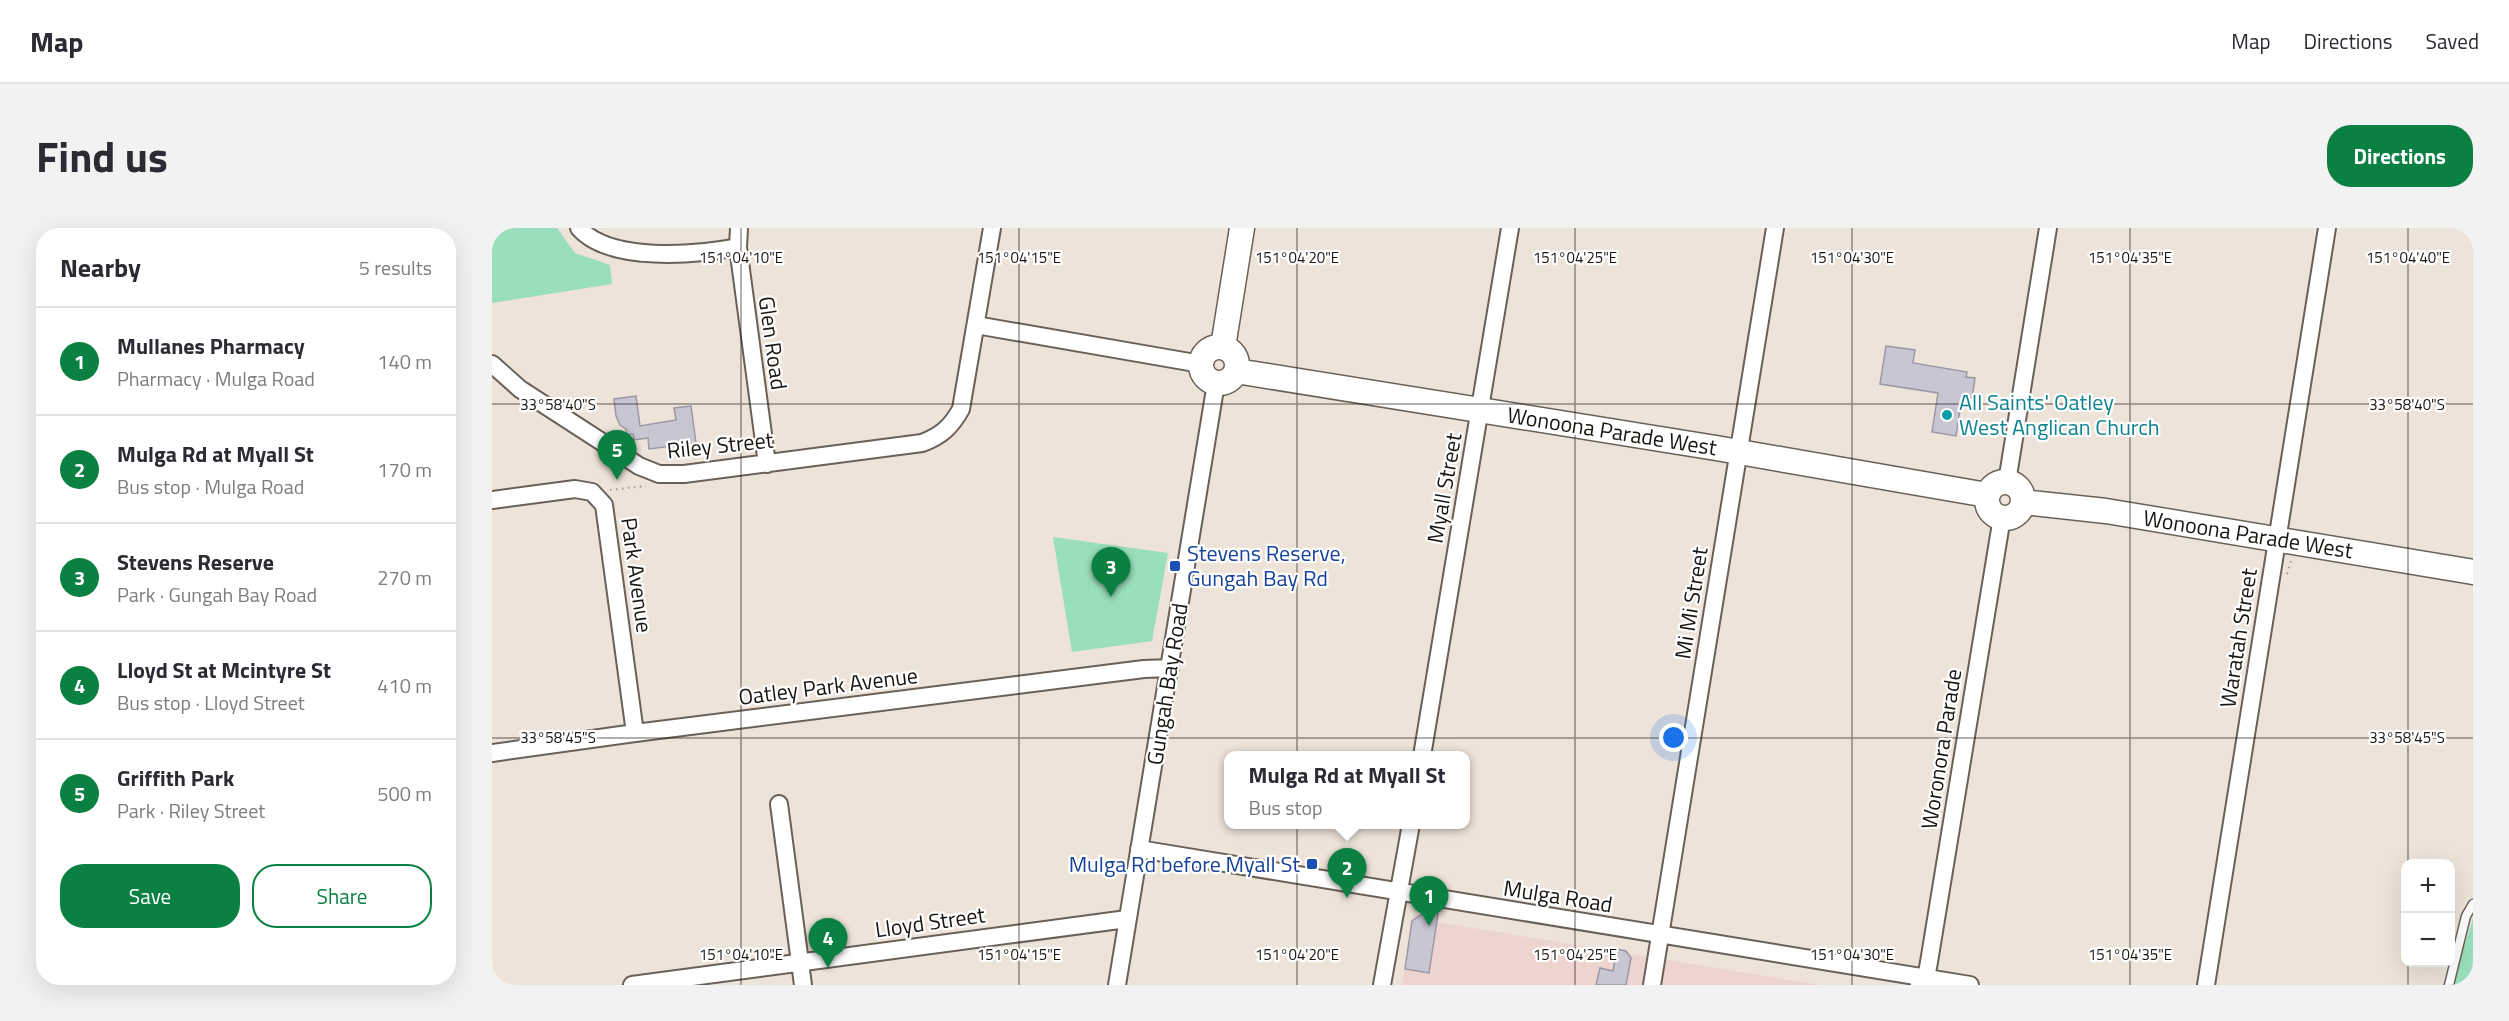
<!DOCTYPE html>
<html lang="en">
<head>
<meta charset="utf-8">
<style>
  body { margin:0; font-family:"Titillium Web",sans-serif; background:#f2f2f3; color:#2b2b33 }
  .controls { position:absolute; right:18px; bottom:18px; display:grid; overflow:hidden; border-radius:12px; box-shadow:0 6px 24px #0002 }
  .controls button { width:54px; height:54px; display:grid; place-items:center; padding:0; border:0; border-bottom:2px solid #e1e1e2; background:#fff; color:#2b2b33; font:30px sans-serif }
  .you { position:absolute; left:1182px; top:510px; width:21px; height:21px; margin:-15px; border:4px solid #fff; border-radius:50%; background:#1a73e8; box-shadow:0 0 0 9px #1a73e833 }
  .badge { display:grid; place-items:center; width:39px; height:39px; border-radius:50%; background:#0b8043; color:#fff; font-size:20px; font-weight:700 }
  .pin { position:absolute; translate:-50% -50px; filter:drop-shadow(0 2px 3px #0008) }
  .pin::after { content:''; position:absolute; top:32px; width:21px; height:18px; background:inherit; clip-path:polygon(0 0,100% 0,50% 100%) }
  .popup { position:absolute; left:732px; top:523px; width:246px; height:78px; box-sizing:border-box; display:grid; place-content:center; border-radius:12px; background:#fff; filter:drop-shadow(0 2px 4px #0005); font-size:20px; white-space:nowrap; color:#7c7c81 }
  .popup b { font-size:22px; color:#2b2b33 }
  .popup::after { content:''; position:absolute; left:50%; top:100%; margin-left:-12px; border:12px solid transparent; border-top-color:#fff }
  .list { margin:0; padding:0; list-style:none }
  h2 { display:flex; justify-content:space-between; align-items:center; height:78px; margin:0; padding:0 24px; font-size:26px }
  h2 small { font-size:20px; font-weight:400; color:#7c7c81 }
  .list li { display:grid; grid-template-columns:39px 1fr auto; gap:18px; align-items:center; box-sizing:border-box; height:108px; padding:0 24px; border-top:2px solid #e1e1e2 }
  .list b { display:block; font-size:22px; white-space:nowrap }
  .list p { margin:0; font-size:20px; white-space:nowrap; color:#7c7c81 }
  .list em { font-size:20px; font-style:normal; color:#7c7c81 }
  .actions { display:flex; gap:12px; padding:18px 24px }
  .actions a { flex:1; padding:14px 0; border:2px solid #0b8043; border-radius:24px; text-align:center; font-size:21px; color:#0b8043 }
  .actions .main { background:#0b8043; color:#fff }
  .map { position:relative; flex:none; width:1981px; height:757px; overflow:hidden; border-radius:24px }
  header { display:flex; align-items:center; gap:36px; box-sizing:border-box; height:84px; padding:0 30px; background:#fff; border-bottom:2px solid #e1e1e2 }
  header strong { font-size:28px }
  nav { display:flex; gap:33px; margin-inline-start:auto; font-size:21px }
  .intro { display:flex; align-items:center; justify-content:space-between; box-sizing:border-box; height:144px; padding:0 36px }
  h1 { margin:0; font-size:42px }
  .button { padding:15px 27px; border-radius:24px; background:#0b8043; color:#fff; font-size:21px; font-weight:700 }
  main { display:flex; gap:36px; padding:0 36px }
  aside { flex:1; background:#fff; border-radius:24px; box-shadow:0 6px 24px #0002 }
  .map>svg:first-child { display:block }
</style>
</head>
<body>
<header>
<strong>Map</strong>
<nav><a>Map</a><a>Directions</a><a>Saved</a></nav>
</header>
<div class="intro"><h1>Find us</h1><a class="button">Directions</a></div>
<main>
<aside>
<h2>Nearby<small>5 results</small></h2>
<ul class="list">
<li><span class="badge">1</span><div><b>Mullanes Pharmacy</b><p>Pharmacy · Mulga Road</p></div><em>140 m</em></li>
<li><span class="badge">2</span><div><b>Mulga Rd at Myall St</b><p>Bus stop · Mulga Road</p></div><em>170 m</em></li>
<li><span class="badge">3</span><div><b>Stevens Reserve</b><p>Park · Gungah Bay Road</p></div><em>270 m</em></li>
<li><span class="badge">4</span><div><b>Lloyd St at Mcintyre St</b><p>Bus stop · Lloyd Street</p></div><em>410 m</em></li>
<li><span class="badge">5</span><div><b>Griffith Park</b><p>Park · Riley Street</p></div><em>500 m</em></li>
</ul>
<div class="actions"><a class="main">Save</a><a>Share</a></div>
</aside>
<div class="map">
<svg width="1981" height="757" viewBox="0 0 1981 757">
  <rect width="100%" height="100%" fill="#ede3d8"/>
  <path fill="#eed4cf" d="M 922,686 L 938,693 L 1329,757 L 910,757 Z"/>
  <path fill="#99dfbb" d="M 0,0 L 65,0 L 83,25 L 118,37 L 120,56 L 0,75 Z
    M 561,309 L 676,325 L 660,413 L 580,424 Z
    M 1981,691 L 1981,757 L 1959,757 Z"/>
  <path fill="#c8c6d3" stroke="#9a98a5" stroke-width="1.5" d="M 1394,118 L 1423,122 L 1421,135 L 1475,144 L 1474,149 L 1483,150 L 1480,170 L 1470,168 L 1464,208 L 1440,204 L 1446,165 L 1388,156 Z
    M 144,168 L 148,198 L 184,192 L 182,180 L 199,178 L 204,215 L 157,221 L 156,210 L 142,212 L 141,206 L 135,207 L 134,201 L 128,197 L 124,188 L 122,171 Z
    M 933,684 L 946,686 L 937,745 L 913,741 L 920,693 Z
    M 1125,721 L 1134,723 L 1139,730 L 1134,757 L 1104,757 L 1108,740 L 1121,743 Z"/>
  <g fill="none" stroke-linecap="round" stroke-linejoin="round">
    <g stroke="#696157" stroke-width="11">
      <path id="lane" d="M 1957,757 L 1974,688 L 1981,676"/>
    </g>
    <g stroke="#696157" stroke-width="20">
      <path id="street" d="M 87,0 C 118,35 204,27 246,19
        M 247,0 L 246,19 L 275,236
        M 484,97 L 709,136
        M 0,136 L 28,161 L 147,238 L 167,246 L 192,246 L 430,215 C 449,208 459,199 469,181 L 500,0
        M 1515,254 L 1556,0
        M 0,272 L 83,261 L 100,264 L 112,277 L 143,505
        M 0,525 L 143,505 L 652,441 L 678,440
        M 930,528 L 1018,0
        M 287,576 L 311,757
        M 647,621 L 1478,757
        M 1427,756 L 1434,750 L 1437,734 L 1510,289
        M 140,757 L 635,691
        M 625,757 L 724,155
        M 890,757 L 919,596
        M 1160,757 L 1283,0
        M 1714,757 L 1835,0"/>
    </g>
    <g stroke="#696157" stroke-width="27">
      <path id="secondary" d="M 731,119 L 750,0
        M709 137a18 18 0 1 1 36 0a18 18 0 1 1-36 0Z
        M 744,143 L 1224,220 L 1495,267
        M1495 272a18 18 0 1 1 36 0a18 18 0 1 1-36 0Z
        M 1531,274 L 1614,283 L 1981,344"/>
    </g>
    <path stroke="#9e978e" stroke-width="2" stroke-dasharray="1.5 4.5" stroke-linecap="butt" d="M 118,262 L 154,258
      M 1795,346 L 1799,333
      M 1969,755 L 1981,752"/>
    <use href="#lane" stroke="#fff" stroke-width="8"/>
    <use href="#street" stroke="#fff" stroke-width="16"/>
    <use href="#secondary" stroke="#fff" stroke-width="24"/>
  </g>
  <path fill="none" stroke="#191511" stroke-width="1.5" stroke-opacity="0.45" d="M 249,0 L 249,757M 527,0 L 527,757M 805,0 L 805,757M 1083,0 L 1083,757M 1360,0 L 1360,757M 1638,0 L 1638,757M 1916,0 L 1916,636M 0,176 L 1981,176M 0,510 L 1981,510M 1916,734 L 1916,757"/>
  <circle fill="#0f9aa8" stroke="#fff" stroke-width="2" cx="1455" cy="187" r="6"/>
  <g fill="#1a4fb4" stroke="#fff" stroke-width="2">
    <rect x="677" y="332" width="12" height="12" rx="3"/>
    <rect x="814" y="630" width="12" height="12" rx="3"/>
  </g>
  <g text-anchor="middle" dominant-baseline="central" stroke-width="4.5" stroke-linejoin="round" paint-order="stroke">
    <g font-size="22" fill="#191511" stroke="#fff">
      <text transform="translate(281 115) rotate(82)">Glen Road</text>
      <text transform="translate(1120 203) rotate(9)">Wonoona Parade West</text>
      <text transform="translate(228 217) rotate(-6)">Riley Street</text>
      <text transform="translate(952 260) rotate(-80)">Myall Street</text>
      <text transform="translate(1756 306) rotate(9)">Wonoona Parade West</text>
      <text transform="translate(145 347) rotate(82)">Park Avenue</text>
      <text transform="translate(1199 375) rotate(-81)">Mi Mi Street</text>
      <text transform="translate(1746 410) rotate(-81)">Waratah Street</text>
      <text transform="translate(675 456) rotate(-81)">Gungah Bay Road</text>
      <text transform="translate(336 458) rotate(-7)">Oatley Park Avenue</text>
      <text transform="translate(1449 521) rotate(-81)">Woronora Parade</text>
      <text transform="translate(1066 668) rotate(9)">Mulga Road</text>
      <text transform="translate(438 694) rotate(-8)">Lloyd Street</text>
    </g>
    <g font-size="22" fill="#0d838f" stroke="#fff" text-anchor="start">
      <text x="1467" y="174">All Saints' Oatley<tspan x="1467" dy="25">West Anglican Church</tspan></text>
    </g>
    <g font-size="22" fill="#164399" stroke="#fff" text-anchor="start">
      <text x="695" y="325">Stevens Reserve,<tspan x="695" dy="25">Gungah Bay Rd</tspan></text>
      <text x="808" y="636" text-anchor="end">Mulga Rd before Myall St</text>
    </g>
  </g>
  <g font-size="15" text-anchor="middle" fill="#191511" stroke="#fff" stroke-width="4.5" stroke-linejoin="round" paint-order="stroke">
    <text x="249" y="35">151°04'10"E</text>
    <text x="527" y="35">151°04'15"E</text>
    <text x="805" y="35">151°04'20"E</text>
    <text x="1083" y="35">151°04'25"E</text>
    <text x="1360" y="35">151°04'30"E</text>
    <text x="1638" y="35">151°04'35"E</text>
    <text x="1916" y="35">151°04'40"E</text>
    <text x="66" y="182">33°58'40"S</text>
    <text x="1915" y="182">33°58'40"S</text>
    <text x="66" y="515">33°58'45"S</text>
    <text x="1915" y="515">33°58'45"S</text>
    <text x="249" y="732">151°04'10"E</text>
    <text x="527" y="732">151°04'15"E</text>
    <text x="805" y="732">151°04'20"E</text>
    <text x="1083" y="732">151°04'25"E</text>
    <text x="1360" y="732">151°04'30"E</text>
    <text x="1638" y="732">151°04'35"E</text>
  </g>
</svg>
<div class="controls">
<button>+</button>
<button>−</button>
</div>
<div class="you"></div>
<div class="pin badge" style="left:937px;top:698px">1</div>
<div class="pin badge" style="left:855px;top:670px">2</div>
<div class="popup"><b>Mulga Rd at Myall St</b>Bus stop</div>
<div class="pin badge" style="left:619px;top:369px">3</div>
<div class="pin badge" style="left:336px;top:740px">4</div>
<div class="pin badge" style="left:125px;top:252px">5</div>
</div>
</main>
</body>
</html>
